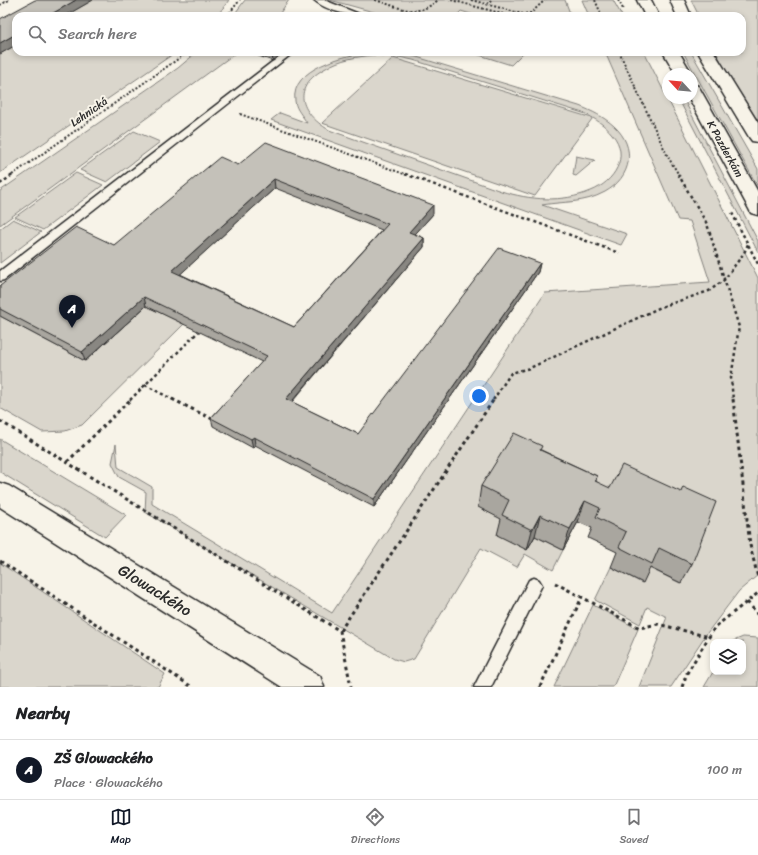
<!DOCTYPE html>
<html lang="en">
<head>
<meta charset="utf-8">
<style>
  body { margin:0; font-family:Sriracha,sans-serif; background:#f2f2f2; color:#202124 }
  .controls { position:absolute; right:12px; bottom:12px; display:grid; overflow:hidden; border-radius:8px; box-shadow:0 2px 6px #0003 }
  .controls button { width:36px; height:36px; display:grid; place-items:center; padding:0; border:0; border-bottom:1px solid #e0e0e0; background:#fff; color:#202124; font:20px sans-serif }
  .compass { position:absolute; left:662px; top:68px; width:36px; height:36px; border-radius:50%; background:#fff; box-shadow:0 2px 6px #0003; rotate:296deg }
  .you { position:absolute; left:479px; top:396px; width:14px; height:14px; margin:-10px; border:3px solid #fff; border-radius:50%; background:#1a73e8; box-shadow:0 0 0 6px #1a73e833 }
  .badge { display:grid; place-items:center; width:26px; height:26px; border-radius:50%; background:#111827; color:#fff; font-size:13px; font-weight:700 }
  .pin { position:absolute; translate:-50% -33px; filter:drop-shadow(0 1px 2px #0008) }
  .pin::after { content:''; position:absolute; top:21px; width:14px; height:12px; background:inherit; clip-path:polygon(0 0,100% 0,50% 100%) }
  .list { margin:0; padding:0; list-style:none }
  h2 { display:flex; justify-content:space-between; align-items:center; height:52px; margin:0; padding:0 16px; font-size:17px }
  h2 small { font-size:13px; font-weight:400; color:#757577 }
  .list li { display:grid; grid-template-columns:26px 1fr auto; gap:12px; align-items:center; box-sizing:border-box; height:60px; padding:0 16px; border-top:1px solid #e0e0e0 }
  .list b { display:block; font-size:15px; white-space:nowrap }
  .list p { margin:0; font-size:13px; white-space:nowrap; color:#757577 }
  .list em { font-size:13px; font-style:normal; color:#757577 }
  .icon { flex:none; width:22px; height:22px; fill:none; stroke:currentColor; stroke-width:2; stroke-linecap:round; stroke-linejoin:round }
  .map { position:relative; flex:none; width:758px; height:687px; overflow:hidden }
  .search { position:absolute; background:#fff; box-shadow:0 2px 6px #0003; left:12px; right:12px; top:12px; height:44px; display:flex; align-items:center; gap:10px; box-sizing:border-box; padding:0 14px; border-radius:12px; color:#757577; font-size:15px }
  .sheet { height:112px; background:#fff }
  nav { display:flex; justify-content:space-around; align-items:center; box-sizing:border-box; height:56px; border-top:1px solid #e0e0e0; background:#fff; font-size:11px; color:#757577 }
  nav a { display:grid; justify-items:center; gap:2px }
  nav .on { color:#111827 }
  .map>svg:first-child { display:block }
</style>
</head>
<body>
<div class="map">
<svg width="758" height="687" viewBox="0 0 758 687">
  <rect width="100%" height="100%" fill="#f7f3e8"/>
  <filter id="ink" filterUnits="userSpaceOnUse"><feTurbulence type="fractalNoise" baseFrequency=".025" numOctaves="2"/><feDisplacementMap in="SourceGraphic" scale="8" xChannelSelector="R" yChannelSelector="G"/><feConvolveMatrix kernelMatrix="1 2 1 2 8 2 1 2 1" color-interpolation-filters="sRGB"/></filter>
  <g filter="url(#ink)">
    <path fill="#dad6cc" stroke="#82807c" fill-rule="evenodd" d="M 93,0 L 229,0 L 217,16 L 65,16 Z
      M 245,0 L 289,0 L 278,16 L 233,16 Z
      M 330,0 L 565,0 L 571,16 L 477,16 L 461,11 L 456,16 L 388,16 Z
      M 582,0 L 613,0 L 622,16 L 589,16 Z
      M 691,0 L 758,0 L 758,121 L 726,71 L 716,52 L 742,52 L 742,16 L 699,16 Z
      M 16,45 L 16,52 L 176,52 L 0,173 L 0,54 Z
      M 197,52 L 237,52 L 0,225 L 0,191 L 178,68 Z
      M 369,52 L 392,52 L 410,55 L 579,106 C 592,111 604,117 614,126 C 637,147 632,177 605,192 C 583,204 564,201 542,205 L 627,234 L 621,245 L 271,120 L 280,113 L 307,123 C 303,116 296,110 295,101 C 290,68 346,55 369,52 ZM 373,55 L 399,57 L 413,60 L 586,114 C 595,119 605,125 612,134 C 631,156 614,182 591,191 C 562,203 530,200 501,191 L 329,130 C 299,112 291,87 326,68 C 340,59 357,57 373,55 Z
      M 470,52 L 524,52 L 511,65 Z
      M 605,52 L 644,52 L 758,278 L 758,575 L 739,591 L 707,633 L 671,687 L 639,687 L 667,617 L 647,607 L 640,624 L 595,600 L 611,567 L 642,583 L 649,568 L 680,583 L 673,509 L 505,521 L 527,550 L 535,536 L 563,550 L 553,570 L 525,554 L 517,567 L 481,548 L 414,659 L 404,662 L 394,659 L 145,512 L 146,492 L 119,477 L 112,463 L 116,444 L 118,467 L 152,487 L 152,504 L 332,613 L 545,293 L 710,282 L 690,221 L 678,220 Z
      M 683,52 L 691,52 L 758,169 L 758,187 Z
      M 393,58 L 592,118 L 592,119 L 535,196 L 322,123 Z
      M 678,98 L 683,98 L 758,241 L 758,252 Z
      M 134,131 L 160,142 L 107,182 L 80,170 Z
      M 576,156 L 595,160 L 576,176 L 573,175 Z
      M 76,173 L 103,185 L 43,230 L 15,217 Z
      M 13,219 L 41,232 L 0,263 L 0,229 Z
      M 146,306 L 184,324 L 82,425 L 65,431 L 42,432 L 0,408 L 0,316 L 85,361 Z
      M 0,439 L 126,515 L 105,537 L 0,472 Z
      M 0,563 L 165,674 L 158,687 L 0,687 Z
      M 593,605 L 638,629 L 613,687 L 554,687 Z
      M 743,637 L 758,638 L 758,687 L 704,687 L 713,672 L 743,672 L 743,642 L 731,642 Z"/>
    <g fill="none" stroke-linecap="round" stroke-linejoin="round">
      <g stroke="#2b2b2b" stroke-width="3">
        <path id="service" d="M 314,0 L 324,0 L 364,16 C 349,16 325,10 314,0 Z
          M 285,52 L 294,52 L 4,280 L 0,281 L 0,271 Z
          M 534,578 L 539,580 L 542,585 L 491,687 L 474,687 L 529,580 Z"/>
      </g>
      <g stroke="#2b2b2b" stroke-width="3">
        <path id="minor" d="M 0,483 L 9,486 L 320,676 L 324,687 L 282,687 L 0,507 Z"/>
      </g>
      <g stroke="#2b2b2b" stroke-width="3">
        <path id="secondary" d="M 637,0 L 651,0 L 659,16 L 645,16 Z
          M 670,0 L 684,0 L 691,16 L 677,16 Z
          M 663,52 L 679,52 L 692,74 L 676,74 Z
          M 698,52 L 714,52 L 758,123 L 758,142 L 752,141 L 749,137 Z
          M 692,84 L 698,86 L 700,89 L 758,192 L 758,215 L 751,213 L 749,209 L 689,98 L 692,98 Z"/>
      </g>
      <path stroke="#2b2b2b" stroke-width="2" stroke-dasharray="2 2" stroke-linecap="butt" d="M 375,0 C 400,7 416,19 438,0
        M 451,0 L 511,16
        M 471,0 L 523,14 L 531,13 L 545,0
        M 595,0 L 602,16
        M 618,0 L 623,9
        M 487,4 L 491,0
        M 0,5 L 9,0
        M 227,16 L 240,0
        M 619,52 L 668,157 L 679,175
        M 665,83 L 668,90
        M 240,114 L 407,175
        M 12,175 L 188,52"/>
      <path stroke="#2b2b2b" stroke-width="2.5" stroke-dasharray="3 3" stroke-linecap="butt" d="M 405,174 L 619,253
        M 678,174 L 707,224 L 739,327 L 731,378 L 733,400
        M 0,184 L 14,174
        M 732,213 L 758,264
        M 145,385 L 174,400
        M 130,400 L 199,331
        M 493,400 L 511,373 L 530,368 L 661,307 L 709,291 L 724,280 L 744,253 L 748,244"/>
      <path stroke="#2b2b2b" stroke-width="3" stroke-dasharray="3.5 3.5" stroke-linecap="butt" d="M 172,399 L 212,419
        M 733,399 L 750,545 L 758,578
        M 0,421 L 340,631 L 351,687
        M 67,462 L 131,399
        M 0,561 L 192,687
        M 555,583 L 640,628 L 658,624 L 709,637
        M 747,602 L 758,614
        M 340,631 L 494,399
        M 540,687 L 582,597
        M 682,687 L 687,673 L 715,627 L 758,593"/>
      <use href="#service" fill="#f7f3e8" fill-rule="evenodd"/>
      <use href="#minor" fill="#f7f3e8" fill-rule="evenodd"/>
      <use href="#secondary" fill="#f7f3e8" fill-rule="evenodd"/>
    </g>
    <path fill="#a9a69f" stroke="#2b2b2b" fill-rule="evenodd" d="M 250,52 L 284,52 L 273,61 L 250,53 Z
      M 238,165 L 433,214 L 415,234 L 424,238 L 424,247 L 292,402 L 358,434 L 540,263 L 538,272 L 374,507 L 255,445 L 253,448 L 213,426 L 211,418 L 262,362 L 146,306 L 85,361 L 0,316 L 0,286 L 114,245 ZM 275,188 L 382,230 L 294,327 L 180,274 Z
      M 541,450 L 597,476 L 596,481 L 692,564 L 681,583 L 650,568 L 643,583 L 611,567 L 617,552 L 588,538 L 592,528 L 578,522 L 563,550 L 535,536 L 527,550 L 497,535 L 501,519 L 478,507 L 481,486 Z"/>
    <path fill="#898782" stroke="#2b2b2b" d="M 76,0 L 93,0 L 65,16 L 48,16 Z
      M 16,34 L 16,45 L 0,54 L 0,43 Z
      M 278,52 L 284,52 L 273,61 L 272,56 Z
      M 274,179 L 275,188 L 174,280 L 172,271 Z
      M 433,205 L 433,214 L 409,241 L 409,232 Z
      M 424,238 L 424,247 L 287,407 L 286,399 Z
      M 540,263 L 538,272 L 374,507 L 374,499 Z
      M 144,297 L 146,306 L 85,361 L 82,352 Z
      M 254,437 L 255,445 L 253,448 L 251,439 Z
      M 585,501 L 578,522 L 563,550 L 570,529 Z
      M 540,515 L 535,536 L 527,550 L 532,530 Z"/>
    <path fill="#c4c1b9" stroke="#2b2b2b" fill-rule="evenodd" d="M 35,0 L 76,0 L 48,16 L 16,16 L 16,34 L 0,43 L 0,19 Z
      M 259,52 L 278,52 L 272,56 Z
      M 266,142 L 433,205 L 409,232 L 424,238 L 286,399 L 358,434 L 499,248 L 540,263 L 374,499 L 254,437 L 251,439 L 211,418 L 267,356 L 144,297 L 82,352 L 0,309 L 0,286 L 76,227 L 114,245 L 220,157 L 238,165 ZM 274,179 L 388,224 L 294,327 L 172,271 Z
      M 514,433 L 542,446 L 540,450 L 597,476 L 595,481 L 610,488 L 622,465 L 681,492 L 683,487 L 716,502 L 692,564 L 659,548 L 652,564 L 619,547 L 626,532 L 596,517 L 600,508 L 585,501 L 570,529 L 540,515 L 532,530 L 502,515 L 509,500 L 481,486 Z"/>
  </g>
  <g text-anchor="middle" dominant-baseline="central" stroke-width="4" stroke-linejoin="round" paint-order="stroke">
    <g font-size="11" fill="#2b2b2b" stroke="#f7f3e8">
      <text transform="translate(89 112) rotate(-35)">Lehnická</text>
      <text transform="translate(725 149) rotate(61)">K Pazderkám</text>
    </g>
    <g font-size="16" fill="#2b2b2b" stroke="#f7f3e8">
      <text transform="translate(155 590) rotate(32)">Glowackého</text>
    </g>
  </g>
</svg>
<div class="controls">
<button><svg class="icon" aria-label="layers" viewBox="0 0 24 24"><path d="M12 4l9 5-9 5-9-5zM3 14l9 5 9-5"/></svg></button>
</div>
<svg class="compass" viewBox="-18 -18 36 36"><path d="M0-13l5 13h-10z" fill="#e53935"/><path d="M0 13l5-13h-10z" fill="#757577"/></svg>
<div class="you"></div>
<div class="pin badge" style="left:72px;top:328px">A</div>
<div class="search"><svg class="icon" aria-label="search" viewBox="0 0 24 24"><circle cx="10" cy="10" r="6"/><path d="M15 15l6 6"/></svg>Search here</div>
</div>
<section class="sheet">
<h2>Nearby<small></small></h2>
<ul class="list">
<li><span class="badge">A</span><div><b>ZŠ Glowackého</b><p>Place · Glowackého</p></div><em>100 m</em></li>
</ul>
</section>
<nav>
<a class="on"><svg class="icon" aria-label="map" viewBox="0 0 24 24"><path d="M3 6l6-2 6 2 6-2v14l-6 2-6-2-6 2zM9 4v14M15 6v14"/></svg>Map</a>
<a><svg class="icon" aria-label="directions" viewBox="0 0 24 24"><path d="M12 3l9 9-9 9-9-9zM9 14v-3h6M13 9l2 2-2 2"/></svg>Directions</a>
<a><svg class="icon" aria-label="saved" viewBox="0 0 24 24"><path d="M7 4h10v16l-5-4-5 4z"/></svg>Saved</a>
</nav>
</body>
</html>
